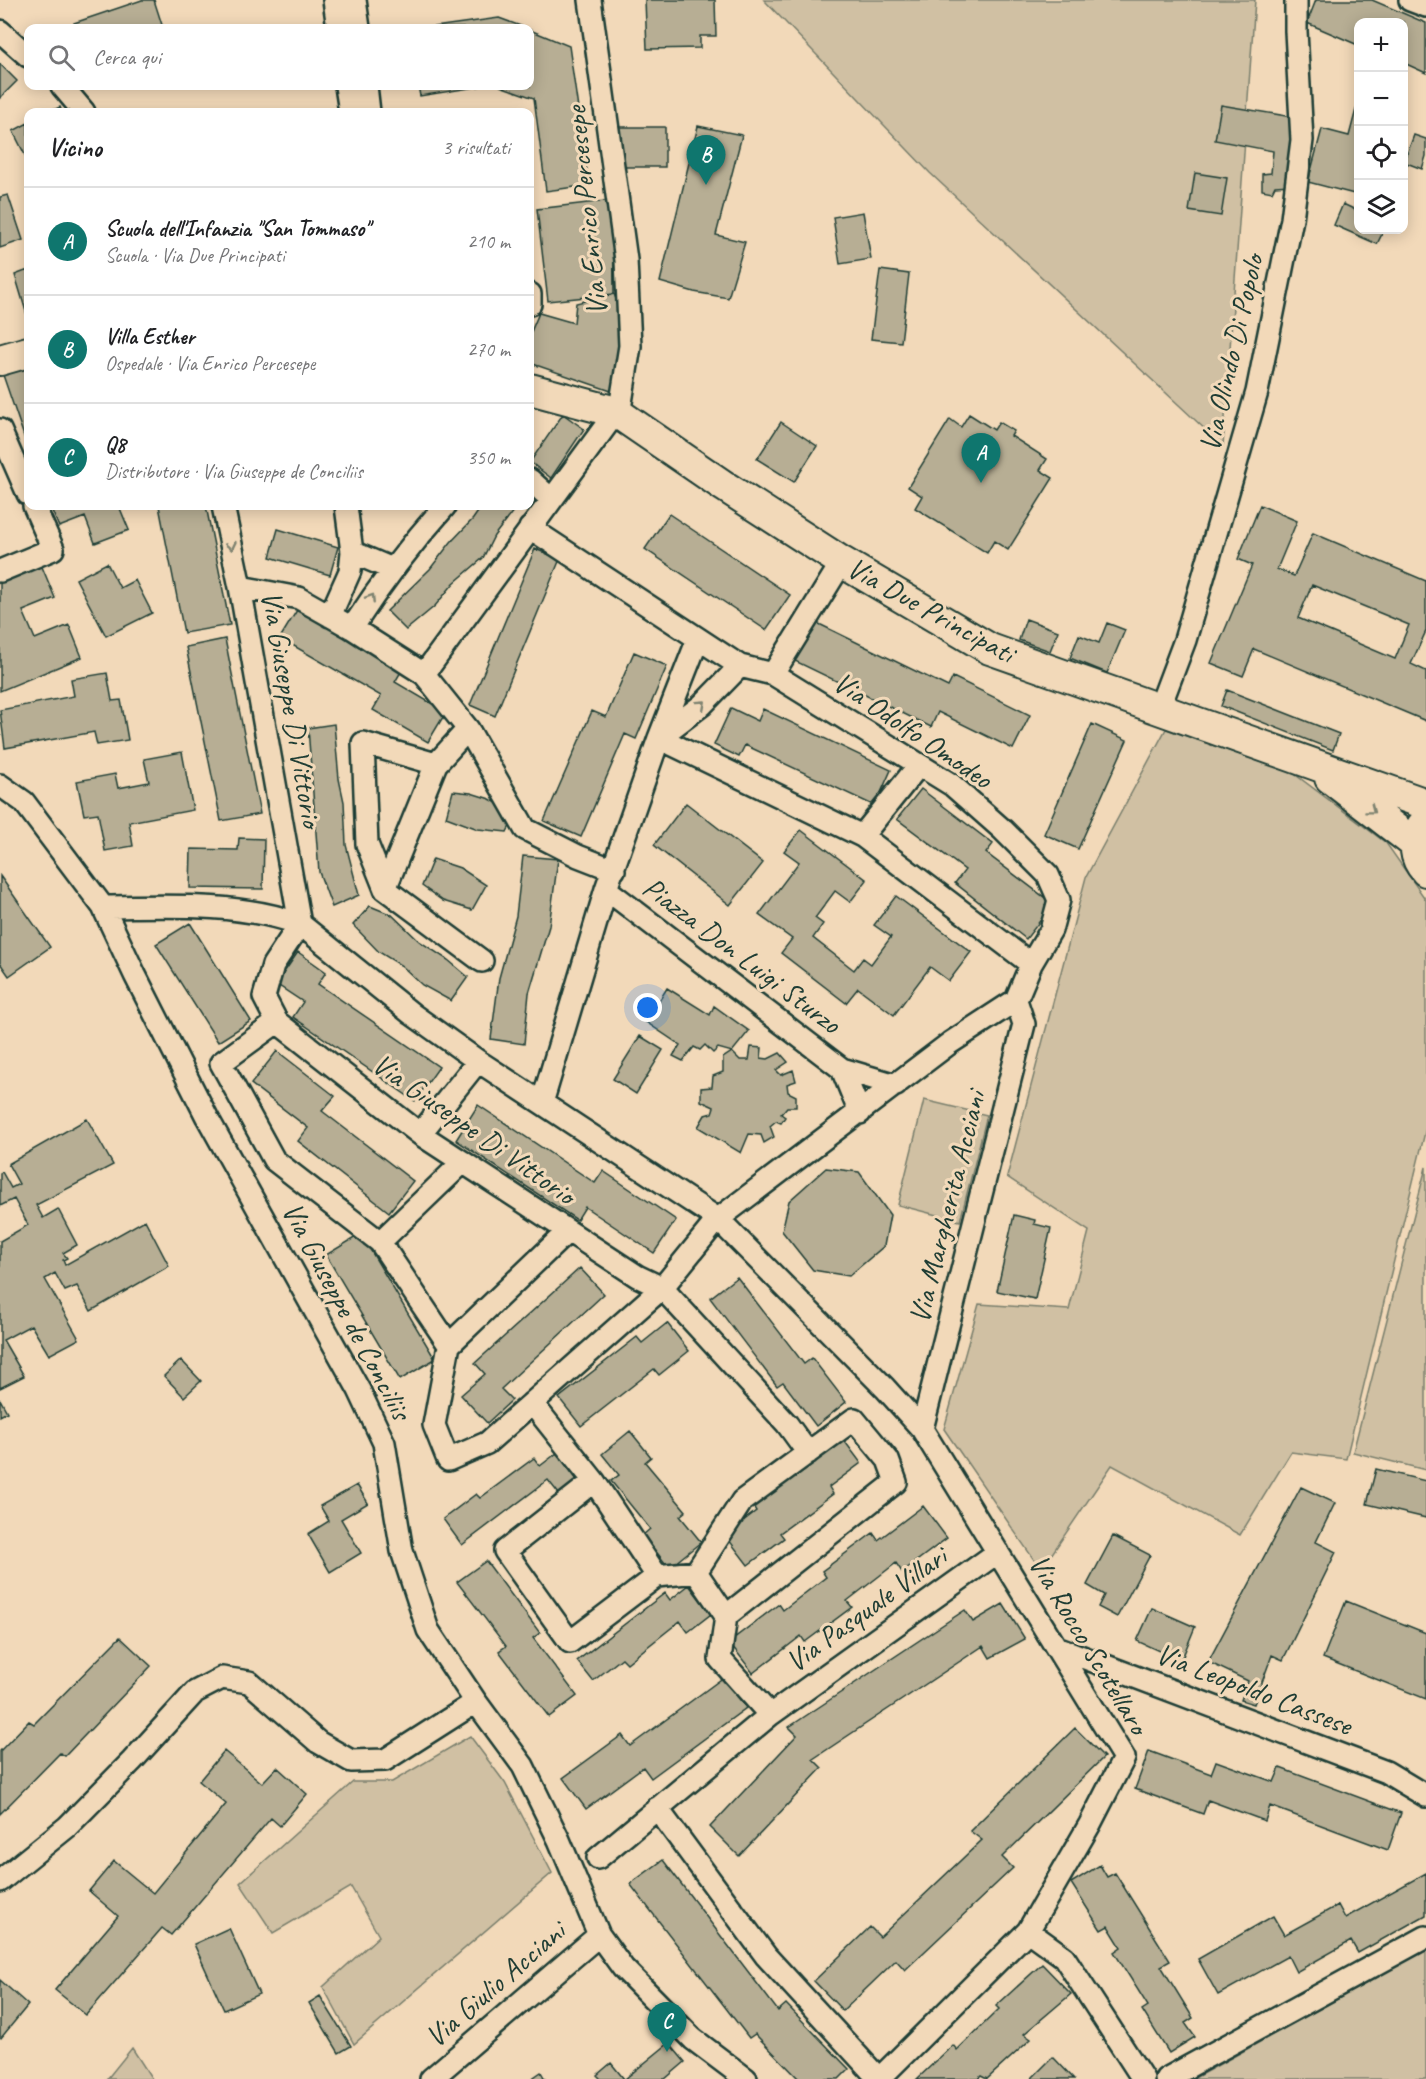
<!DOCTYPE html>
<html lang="it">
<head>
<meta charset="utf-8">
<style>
  body { margin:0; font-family:Caveat,sans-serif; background:#f6f6f6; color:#202124 }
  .controls { position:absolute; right:18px; top:18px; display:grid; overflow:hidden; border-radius:12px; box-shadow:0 3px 15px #0003 }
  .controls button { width:54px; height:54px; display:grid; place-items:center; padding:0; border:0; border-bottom:2px solid #e0e0e0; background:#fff; color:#202124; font:30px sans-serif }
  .you { position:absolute; left:648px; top:1008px; width:21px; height:21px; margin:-15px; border:4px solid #fff; border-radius:50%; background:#1a73e8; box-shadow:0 0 0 9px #1a73e833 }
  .badge { display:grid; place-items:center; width:39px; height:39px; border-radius:50%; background:#0f766e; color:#fff; font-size:20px; font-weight:700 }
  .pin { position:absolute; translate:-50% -50px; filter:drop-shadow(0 2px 3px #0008) }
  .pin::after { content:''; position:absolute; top:32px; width:21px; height:18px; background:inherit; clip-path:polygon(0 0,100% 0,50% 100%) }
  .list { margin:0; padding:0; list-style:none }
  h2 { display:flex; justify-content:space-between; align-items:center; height:78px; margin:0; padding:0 24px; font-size:26px }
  h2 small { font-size:20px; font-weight:400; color:#757577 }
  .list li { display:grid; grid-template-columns:39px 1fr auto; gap:18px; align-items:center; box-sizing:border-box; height:108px; padding:0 24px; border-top:2px solid #e0e0e0 }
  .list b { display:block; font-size:22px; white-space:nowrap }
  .list p { margin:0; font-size:20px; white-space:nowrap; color:#757577 }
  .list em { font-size:20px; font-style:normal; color:#757577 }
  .icon { flex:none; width:33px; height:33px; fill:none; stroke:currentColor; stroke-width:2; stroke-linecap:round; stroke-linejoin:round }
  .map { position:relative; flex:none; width:1426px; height:2079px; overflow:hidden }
  .search { position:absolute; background:#fff; box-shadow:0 3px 15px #0003; left:24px; top:24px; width:510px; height:66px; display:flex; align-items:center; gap:15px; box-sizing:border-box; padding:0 21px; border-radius:12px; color:#757577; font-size:22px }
  .panel { position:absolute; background:#fff; box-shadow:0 3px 15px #0003; left:24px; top:108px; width:510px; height:402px; border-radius:12px }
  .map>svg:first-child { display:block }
</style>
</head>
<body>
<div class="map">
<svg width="1426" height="2079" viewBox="0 0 1426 2079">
  <rect width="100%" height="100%" fill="#f2d9b9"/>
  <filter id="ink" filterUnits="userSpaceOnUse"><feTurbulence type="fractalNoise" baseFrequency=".0167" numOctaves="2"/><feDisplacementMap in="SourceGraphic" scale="12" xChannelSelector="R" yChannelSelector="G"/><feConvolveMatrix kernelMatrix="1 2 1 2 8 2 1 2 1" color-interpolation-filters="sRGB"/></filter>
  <g filter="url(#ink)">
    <path fill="#d0c0a3" stroke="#787e6c" stroke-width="1.5" d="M 764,0 L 1255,0 L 1223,446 L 930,173 Z
      M 1166,729 L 1293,773 L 1386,843 L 1426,900 L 1426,1128 L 1346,1459 L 1291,1452 L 1240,1535 L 1112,1465 L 1041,1570 L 944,1429 L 979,1304 L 1069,1310 L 1089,1231 L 1007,1177 L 1086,877 Z
      M 924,1100 L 987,1115 L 960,1221 L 898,1205 Z
      M 1426,1167 L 1426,1470 L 1353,1452 Z
      M 470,1736 L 505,1783 L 552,1873 L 354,2044 L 323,1987 L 379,1936 L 351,1887 L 273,1933 L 240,1883 L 353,1782 L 392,1782 Z
      M 1426,1950 L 1426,2079 L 1193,2079 Z
      M 132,2048 L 152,2079 L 107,2079 Z"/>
    <path fill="#b7ae94" stroke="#1f3d34" stroke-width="1.5" fill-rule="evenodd" d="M 142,0 L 154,0 L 163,28 L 76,28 L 74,23 Z
      M 645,0 L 715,0 L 716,36 L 700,36 L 700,48 L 647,49 Z
      M 1316,0 L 1372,0 L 1426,23 L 1426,73 L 1404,63 L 1404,22 L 1358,22 L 1358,45 L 1307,23 Z
      M 499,18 L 526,28 L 427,28 Z
      M 530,30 L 569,46 L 589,185 L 546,191 L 534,98 L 500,86 L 530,86 Z
      M 0,64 L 17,81 L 0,98 Z
      M 418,86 L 482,86 L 420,96 Z
      M 1358,102 L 1358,195 L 1308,182 L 1322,129 L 1349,136 Z
      M 1221,105 L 1292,117 L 1291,185 L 1275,186 L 1272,192 L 1262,190 L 1262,174 L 1271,173 L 1273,151 L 1215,140 Z
      M 60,107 L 62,112 L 49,112 Z
      M 28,123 L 28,161 L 13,131 Z
      M 698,126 L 742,135 L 716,235 L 745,242 L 728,298 L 694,292 L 660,282 Z
      M 617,127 L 665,127 L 665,167 L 617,167 Z
      M 1414,135 L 1426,139 L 1426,156 L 1422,169 L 1404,162 Z
      M 1195,173 L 1227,178 L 1221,216 L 1189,211 Z
      M 8,195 L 23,240 L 0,248 L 0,197 Z
      M 613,200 L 614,294 L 548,301 L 537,209 Z
      M 1343,204 L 1358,211 L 1358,230 L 1384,230 L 1377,244 L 1334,225 Z
      M 863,212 L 871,259 L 840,264 L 833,217 Z
      M 28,270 L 28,315 L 27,315 L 15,275 Z
      M 880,270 L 909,274 L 901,342 L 871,339 Z
      M 614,294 L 624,320 L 622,361 L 611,391 L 530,363 L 530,334 L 539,313 L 574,323 L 576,303 Z
      M 28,366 L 28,448 L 3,375 Z
      M 563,414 L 584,429 L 551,478 L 530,462 Z
      M 969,414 L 994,430 L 999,422 L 1014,431 L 1011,436 L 1047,459 L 1040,470 L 1053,478 L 1008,550 L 994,541 L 987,553 L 915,508 L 922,496 L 908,487 L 950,419 L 961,427 Z
      M 781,422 L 817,446 L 794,482 L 757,459 Z
      M 1260,505 L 1297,521 L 1277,569 L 1294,576 L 1313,533 L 1426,581 L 1426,631 L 1411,664 L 1426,671 L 1426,721 L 1254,649 L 1243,676 L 1211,663 L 1252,565 L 1238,559 ZM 1312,585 L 1409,625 L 1395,659 L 1298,618 Z
      M 50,506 L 119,506 L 129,530 L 95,543 L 85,517 L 59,527 Z
      M 159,506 L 206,506 L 230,625 L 184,633 Z
      M 482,506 L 517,506 L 494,536 L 483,558 L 454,583 L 435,606 L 406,630 L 387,611 L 430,569 L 451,542 L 473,519 Z
      M 669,514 L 790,595 L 766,630 L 645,549 Z
      M 278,529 L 338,547 L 330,575 L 270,557 Z
      M 535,549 L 560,559 L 495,716 L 470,705 Z
      M 40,562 L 55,598 L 23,611 L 35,639 L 69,625 L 82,657 L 0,691 L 0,578 Z
      M 107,563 L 120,588 L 135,580 L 152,613 L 106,636 L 76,579 Z
      M 297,610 L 402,670 L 395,682 L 446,712 L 428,742 L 373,710 L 381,696 L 280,638 Z
      M 1026,619 L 1058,631 L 1050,651 L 1019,640 Z
      M 815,622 L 948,687 L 953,677 L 1030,715 L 1013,749 L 938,712 L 931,727 L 795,661 Z
      M 1107,623 L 1125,630 L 1107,673 L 1070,658 L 1079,635 L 1099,643 Z
      M 225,639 L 260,814 L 221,821 L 186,647 Z
      M 634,652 L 667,666 L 636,739 L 625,734 L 581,837 L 544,821 L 592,711 L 606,717 Z
      M 107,673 L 112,701 L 121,700 L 128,740 L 97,745 L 94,732 L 5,748 L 0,710 L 74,696 L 71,679 Z
      M 1227,690 L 1339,734 L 1333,750 L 1221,706 Z
      M 731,708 L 758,721 L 763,709 L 891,770 L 875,806 L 745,745 L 739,757 L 714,745 Z
      M 334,724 L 339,779 L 344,802 L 346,845 L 359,895 L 332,907 L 319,872 L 308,728 Z
      M 1092,724 L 1127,740 L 1078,849 L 1044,834 Z
      M 182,752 L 193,810 L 129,822 L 133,846 L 105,851 L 98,813 L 84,815 L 77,781 L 115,774 L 118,788 L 149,782 L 144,759 Z
      M 921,789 L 993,844 L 986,853 L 1053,904 L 1026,939 L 955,883 L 965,870 L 897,819 Z
      M 453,791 L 471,793 L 490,799 L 516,814 L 507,832 L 478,829 L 446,817 Z
      M 686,803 L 763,863 L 730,905 L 654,845 Z
      M 801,830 L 867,880 L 850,902 L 835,891 L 815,918 L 823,924 L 813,938 L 854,970 L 863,958 L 871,964 L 891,937 L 874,925 L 896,896 L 971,952 L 949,981 L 930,967 L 894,1015 L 858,988 L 846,1003 L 781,953 L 792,939 L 759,915 L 799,862 L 784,851 Z
      M 239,838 L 264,839 L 263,889 L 190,888 L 191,849 L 238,850 Z
      M 523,856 L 558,859 L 549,926 L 529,993 L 524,1044 L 491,1039 L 499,978 L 516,916 Z
      M 433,859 L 460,868 L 486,885 L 472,910 L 443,901 L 422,886 Z
      M 0,876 L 50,947 L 9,976 L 0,963 Z
      M 370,906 L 392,915 L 419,941 L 448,960 L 468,977 L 451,1001 L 422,985 L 402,966 L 379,952 L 353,925 Z
      M 190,923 L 251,1021 L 218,1042 L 156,944 Z
      M 298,952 L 326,972 L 318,984 L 439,1067 L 415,1101 L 293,1017 L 303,1002 L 276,984 Z
      M 667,988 L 710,1015 L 714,1006 L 749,1031 L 732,1052 L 718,1048 L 713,1053 L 705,1045 L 700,1050 L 694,1047 L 683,1061 L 673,1056 L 680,1045 L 646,1022 Z
      M 640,1036 L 663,1050 L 636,1094 L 613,1079 Z
      M 751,1047 L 762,1048 L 761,1058 L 768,1059 L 780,1053 L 788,1062 L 776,1070 L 781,1075 L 793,1070 L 796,1081 L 787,1084 L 788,1092 L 796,1096 L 796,1107 L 787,1107 L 781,1114 L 785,1117 L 781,1123 L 776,1121 L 770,1126 L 774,1137 L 764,1143 L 761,1135 L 749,1134 L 741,1153 L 698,1127 L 705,1115 L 712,1113 L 714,1107 L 701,1101 L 701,1088 L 712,1087 L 713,1076 L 723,1072 L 723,1058 L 732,1052 L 740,1060 L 749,1060 Z
      M 277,1051 L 335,1096 L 322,1111 L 413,1181 L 389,1212 L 298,1141 L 308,1128 L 251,1084 Z
      M 478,1105 L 595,1183 L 603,1171 L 676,1220 L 654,1253 L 585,1207 L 577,1220 L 456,1140 Z
      M 87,1119 L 113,1165 L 36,1205 L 43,1218 L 58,1209 L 77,1245 L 63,1253 L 67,1258 L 63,1260 L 65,1265 L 145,1220 L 169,1266 L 91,1311 L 77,1286 L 65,1291 L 55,1273 L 45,1279 L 79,1339 L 49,1355 L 31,1325 L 3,1340 L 24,1376 L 0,1388 L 0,1241 L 28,1225 L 14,1199 L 0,1206 L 0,1173 L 2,1172 L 11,1188 L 19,1184 L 8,1164 Z
      M 826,1168 L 859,1172 L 890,1215 L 884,1246 L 849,1276 L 813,1270 L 782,1231 L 789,1201 Z
      M 1014,1215 L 1035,1220 L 1034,1224 L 1051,1228 L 1035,1299 L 997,1291 Z
      M 361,1234 L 435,1359 L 400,1380 L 326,1255 Z
      M 580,1268 L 604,1294 L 501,1389 L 512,1400 L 487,1423 L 461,1395 L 485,1374 L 475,1363 Z
      M 737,1277 L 804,1364 L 812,1358 L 846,1402 L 816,1426 L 783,1382 L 777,1386 L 710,1298 Z
      M 667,1323 L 689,1351 L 659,1375 L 654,1369 L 581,1426 L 559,1398 L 637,1337 L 642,1343 Z
      M 181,1360 L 201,1381 L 184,1397 L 164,1376 Z
      M 0,1399 L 7,1412 L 0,1416 Z
      M 630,1431 L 651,1457 L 645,1462 L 686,1511 L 680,1516 L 701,1542 L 669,1568 L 643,1535 L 650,1529 L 611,1481 L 619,1475 L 602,1454 Z
      M 843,1439 L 861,1463 L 829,1487 L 833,1494 L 780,1533 L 784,1538 L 748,1565 L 725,1535 L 756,1511 L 753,1506 Z
      M 557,1453 L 577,1480 L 559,1494 L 548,1480 L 462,1545 L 443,1519 L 476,1494 L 480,1498 L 534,1458 L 540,1466 Z
      M 1376,1469 L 1426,1481 L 1426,1518 L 1367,1504 Z
      M 357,1485 L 368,1503 L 341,1519 L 361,1553 L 330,1572 L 308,1534 L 329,1521 L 320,1506 Z
      M 1301,1487 L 1335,1503 L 1316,1542 L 1336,1552 L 1283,1660 L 1272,1655 L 1254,1704 L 1241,1700 L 1248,1681 L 1208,1662 Z
      M 923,1506 L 947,1538 L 902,1572 L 896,1563 L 847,1601 L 852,1607 L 805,1642 L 801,1636 L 753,1673 L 729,1642 L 779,1604 L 783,1610 L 826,1577 L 822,1571 L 873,1533 L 878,1540 Z
      M 1113,1536 L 1150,1555 L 1117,1617 L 1098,1607 L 1104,1595 L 1087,1585 Z
      M 486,1561 L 540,1633 L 533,1638 L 577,1696 L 549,1717 L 499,1651 L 506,1646 L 457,1582 Z
      M 689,1585 L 711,1614 L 688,1632 L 680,1621 L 627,1663 L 622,1658 L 593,1681 L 577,1661 L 665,1593 L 670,1600 Z
      M 1346,1601 L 1426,1633 L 1426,1699 L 1323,1658 Z
      M 1003,1604 L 1025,1639 L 990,1658 L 983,1646 L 813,1759 L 822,1768 L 739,1856 L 710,1827 L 797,1735 L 789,1727 L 965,1610 L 973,1622 Z
      M 1152,1608 L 1195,1627 L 1181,1661 L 1137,1641 Z
      M 120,1637 L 151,1666 L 65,1756 L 60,1753 L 0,1814 L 0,1751 L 29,1721 L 34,1724 Z
      M 724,1677 L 746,1708 L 651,1778 L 643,1767 L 586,1809 L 563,1778 L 622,1735 L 630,1746 Z
      M 1075,1728 L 1104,1757 L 1002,1857 L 1013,1868 L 905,1970 L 896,1960 L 843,2011 L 814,1981 L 870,1927 L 880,1937 L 982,1840 L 970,1831 Z
      M 224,1751 L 262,1783 L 277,1767 L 307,1794 L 280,1826 L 271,1818 L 171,1935 L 162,1928 L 86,2015 L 55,1990 L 118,1916 L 89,1891 L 114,1861 L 153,1893 L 226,1804 L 199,1781 Z
      M 1149,1751 L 1211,1774 L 1216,1761 L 1274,1782 L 1280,1768 L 1401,1813 L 1388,1850 L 1270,1806 L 1265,1821 L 1208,1800 L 1203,1814 L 1135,1789 Z
      M 663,1860 L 778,2011 L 786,2004 L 849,2069 L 839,2079 L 799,2079 L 755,2034 L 749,2038 L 630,1884 Z
      M 1100,1865 L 1107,1877 L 1115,1873 L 1170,1961 L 1161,1966 L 1193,2018 L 1185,2023 L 1195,2037 L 1169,2053 L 1142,2010 L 1148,2006 L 1114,1952 L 1121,1947 L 1108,1926 L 1101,1930 L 1071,1883 Z
      M 1426,1873 L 1426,1915 L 1358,1953 L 1351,1941 L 1296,1972 L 1288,1956 L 1218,1995 L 1198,1959 L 1273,1916 L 1284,1935 L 1338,1905 L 1345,1918 Z
      M 229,1928 L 259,1994 L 224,2010 L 194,1944 Z
      M 1042,1964 L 1071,1994 L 1024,2034 L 1031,2039 L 987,2079 L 981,2076 L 978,2079 L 917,2079 L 953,2045 L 957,2050 L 999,2009 L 996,2006 Z
      M 0,1980 L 28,2005 L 1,2038 L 0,2037 Z
      M 320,1996 L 351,2046 L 339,2053 L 309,2003 Z
      M 669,2043 L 685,2062 L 665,2079 L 625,2079 Z
      M 1053,2057 L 1074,2079 L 1031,2079 Z
      M 611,2063 L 624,2079 L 625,2079 L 601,2079 L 597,2075 Z
      M 541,2072 L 545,2079 L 531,2079 Z"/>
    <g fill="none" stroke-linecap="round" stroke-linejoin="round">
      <g stroke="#1f3d34" stroke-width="26">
        <path id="street" d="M 334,0 L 338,28
          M 355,0 L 359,28
          M 590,0 L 626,260 L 630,346 L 619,415
          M 1410,0 L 1426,6
          M 0,31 L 28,56
          M 62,86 L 84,112
          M 346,86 L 350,112
          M 366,86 L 369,112
          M 530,294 L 530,304
          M 0,430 L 28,494
          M 530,480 L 551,499
          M 530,528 L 740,666 L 773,674 L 952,785 L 1003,830 L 1048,875 L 1059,900 L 1051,930 L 1031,964 L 1016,1000 L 950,1043 L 718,1219 L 885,1388 L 922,1429 L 1124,1758 L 1090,1824 L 1028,1931 L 879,2079
          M 352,552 L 392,569
          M 0,571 L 53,549 L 34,506
          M 240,587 L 299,598 L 352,628 L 424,674 L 468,729 L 525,829 L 578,856 L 614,870
          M 330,616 L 350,571 L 352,552 L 346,506
          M 352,628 C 380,585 411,544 445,506
          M 424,674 L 616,412
          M 773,674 L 842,562
          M 1159,709 L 1185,640 L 1257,392 L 1292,219 L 1302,140 L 1296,31 L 1296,0
          M 660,737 L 702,705 L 740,666
          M 659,738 L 862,836 L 1031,964
          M 436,764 L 385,889 L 367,844 L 363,743 L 436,764 L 468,729
          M 0,785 L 24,802 L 103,907 L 135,975 L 207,1117 L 359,1390 L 384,1443 L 402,1551 L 428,1630 L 476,1702 L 523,1766 L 559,1840 L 599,1935 L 623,1968 L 693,2039 L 746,2079
          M 862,836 L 919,765
          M 385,889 L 482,961
          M 606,889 L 842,1069 L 860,1113
          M 103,907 C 168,906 238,902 300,924 L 240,587 L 223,506
          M 300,924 L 412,1014 L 478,1061 L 718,1219 L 662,1288 L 637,1276 L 420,1134 L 277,1022 L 264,997 L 273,965 Z
          M 277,1022 L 221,1063 L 274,1160 L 380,1242 L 449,1345 L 434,1425 L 448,1460 L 487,1443 L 662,1288 L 787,1424 L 808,1453
          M 842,1069 L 896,1085
          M 542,1103 L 606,889 L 659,738 L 698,639
          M 420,1134 L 478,1061
          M 380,1242 L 463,1162
          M 449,1345 L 568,1231
          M 532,1403 L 594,1481 L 505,1551 L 570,1642 L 657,1576 L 594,1481
          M 922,1429 L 1024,1024 L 1016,1000
          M 657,1576 L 696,1572 L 742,1501 L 854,1419 L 888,1460 L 896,1482 L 726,1616 L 696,1572
          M 1056,1647 L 1386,1772 L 1426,1796
          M 770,1715 L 998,1552
          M 657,1808 L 766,1956 L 879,2079
          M 598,1858 L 770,1715 L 720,1659 L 726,1616
          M 0,1881 L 67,1827 L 132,1761 L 195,1692 L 222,1678 L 249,1682 L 318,1742 L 351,1761 L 385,1760 L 476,1702
          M 1028,1931 L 1064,1957 L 1143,2079
          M 431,2079 L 599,1935
          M 1166,2079 L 1426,1937"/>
      </g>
      <g stroke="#1f3d34" stroke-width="34">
        <path id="secondary" d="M 0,360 L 28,352
          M 530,389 L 616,412 L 724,486 L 842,562 L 990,649 L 1426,804
          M 1330,778 L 1415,844
          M 1422,826 C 1412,841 1414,858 1426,871"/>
      </g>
      <use href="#street" stroke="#f2d9b9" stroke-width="21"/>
      <use href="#secondary" stroke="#f2d9b9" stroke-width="30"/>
    </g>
    <defs><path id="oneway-chevron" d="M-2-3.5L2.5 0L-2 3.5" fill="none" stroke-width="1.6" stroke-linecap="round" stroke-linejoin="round" transform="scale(1.5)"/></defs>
    <g stroke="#7e8370">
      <use href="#oneway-chevron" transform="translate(231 546) rotate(78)"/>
      <use href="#oneway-chevron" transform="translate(371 598) rotate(-57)"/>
      <use href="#oneway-chevron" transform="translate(702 704) rotate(-42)"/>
      <use href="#oneway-chevron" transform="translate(1371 810) rotate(37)"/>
    </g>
  </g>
  <g text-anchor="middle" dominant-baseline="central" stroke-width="6" stroke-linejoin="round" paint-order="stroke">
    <g font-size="30" fill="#1f3d34" stroke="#f2d9b9">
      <text transform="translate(586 211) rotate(-96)">Via Enrico Percesepe</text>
      <text transform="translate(1231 353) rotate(-77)">Via Olindo Di Popolo</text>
      <text transform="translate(931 610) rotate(29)">Via Due Principati</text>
      <text transform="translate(292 709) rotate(80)">Via Giuseppe Di Vittorio</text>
      <text transform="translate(913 730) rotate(34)">Via Odolfo Omodeo</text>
      <text transform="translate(742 955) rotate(37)">Piazza Don Luigi Sturzo</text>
      <text transform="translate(474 1129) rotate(35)">Via Giuseppe Di Vittorio</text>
      <text transform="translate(947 1207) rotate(-76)">Via Margherita Acciani</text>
      <text transform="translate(347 1311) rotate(62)">Via Giuseppe de Conciliis</text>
      <text transform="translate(866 1609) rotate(-36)">Via Pasquale Villari</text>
      <text transform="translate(1089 1644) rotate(59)">Via Rocco Scotellaro</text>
      <text transform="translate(1254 1689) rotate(21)">Via Leopoldo Cassese</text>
      <text transform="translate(495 1984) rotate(-41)">Via Giulio Acciani</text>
    </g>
  </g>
</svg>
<div class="controls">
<button>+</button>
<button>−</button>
<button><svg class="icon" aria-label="locate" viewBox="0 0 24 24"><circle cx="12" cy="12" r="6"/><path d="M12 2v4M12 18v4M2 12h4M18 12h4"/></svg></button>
<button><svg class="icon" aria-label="layers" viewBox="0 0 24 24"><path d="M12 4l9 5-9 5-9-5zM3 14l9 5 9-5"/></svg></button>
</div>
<div class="you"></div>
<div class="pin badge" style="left:981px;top:483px">A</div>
<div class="pin badge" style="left:706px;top:185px">B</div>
<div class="pin badge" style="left:667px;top:2052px">C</div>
<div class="search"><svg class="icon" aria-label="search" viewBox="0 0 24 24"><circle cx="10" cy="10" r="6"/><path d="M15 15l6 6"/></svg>Cerca qui</div>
<section class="panel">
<h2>Vicino<small>3 risultati</small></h2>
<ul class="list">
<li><span class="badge">A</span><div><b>Scuola dell'Infanzia &quot;San Tommaso&quot;</b><p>Scuola · Via Due Principati</p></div><em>210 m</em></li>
<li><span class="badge">B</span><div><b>Villa Esther</b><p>Ospedale · Via Enrico Percesepe</p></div><em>270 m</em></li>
<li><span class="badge">C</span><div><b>Q8</b><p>Distributore · Via Giuseppe de Conciliis</p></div><em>350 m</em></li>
</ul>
</section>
</div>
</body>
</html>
